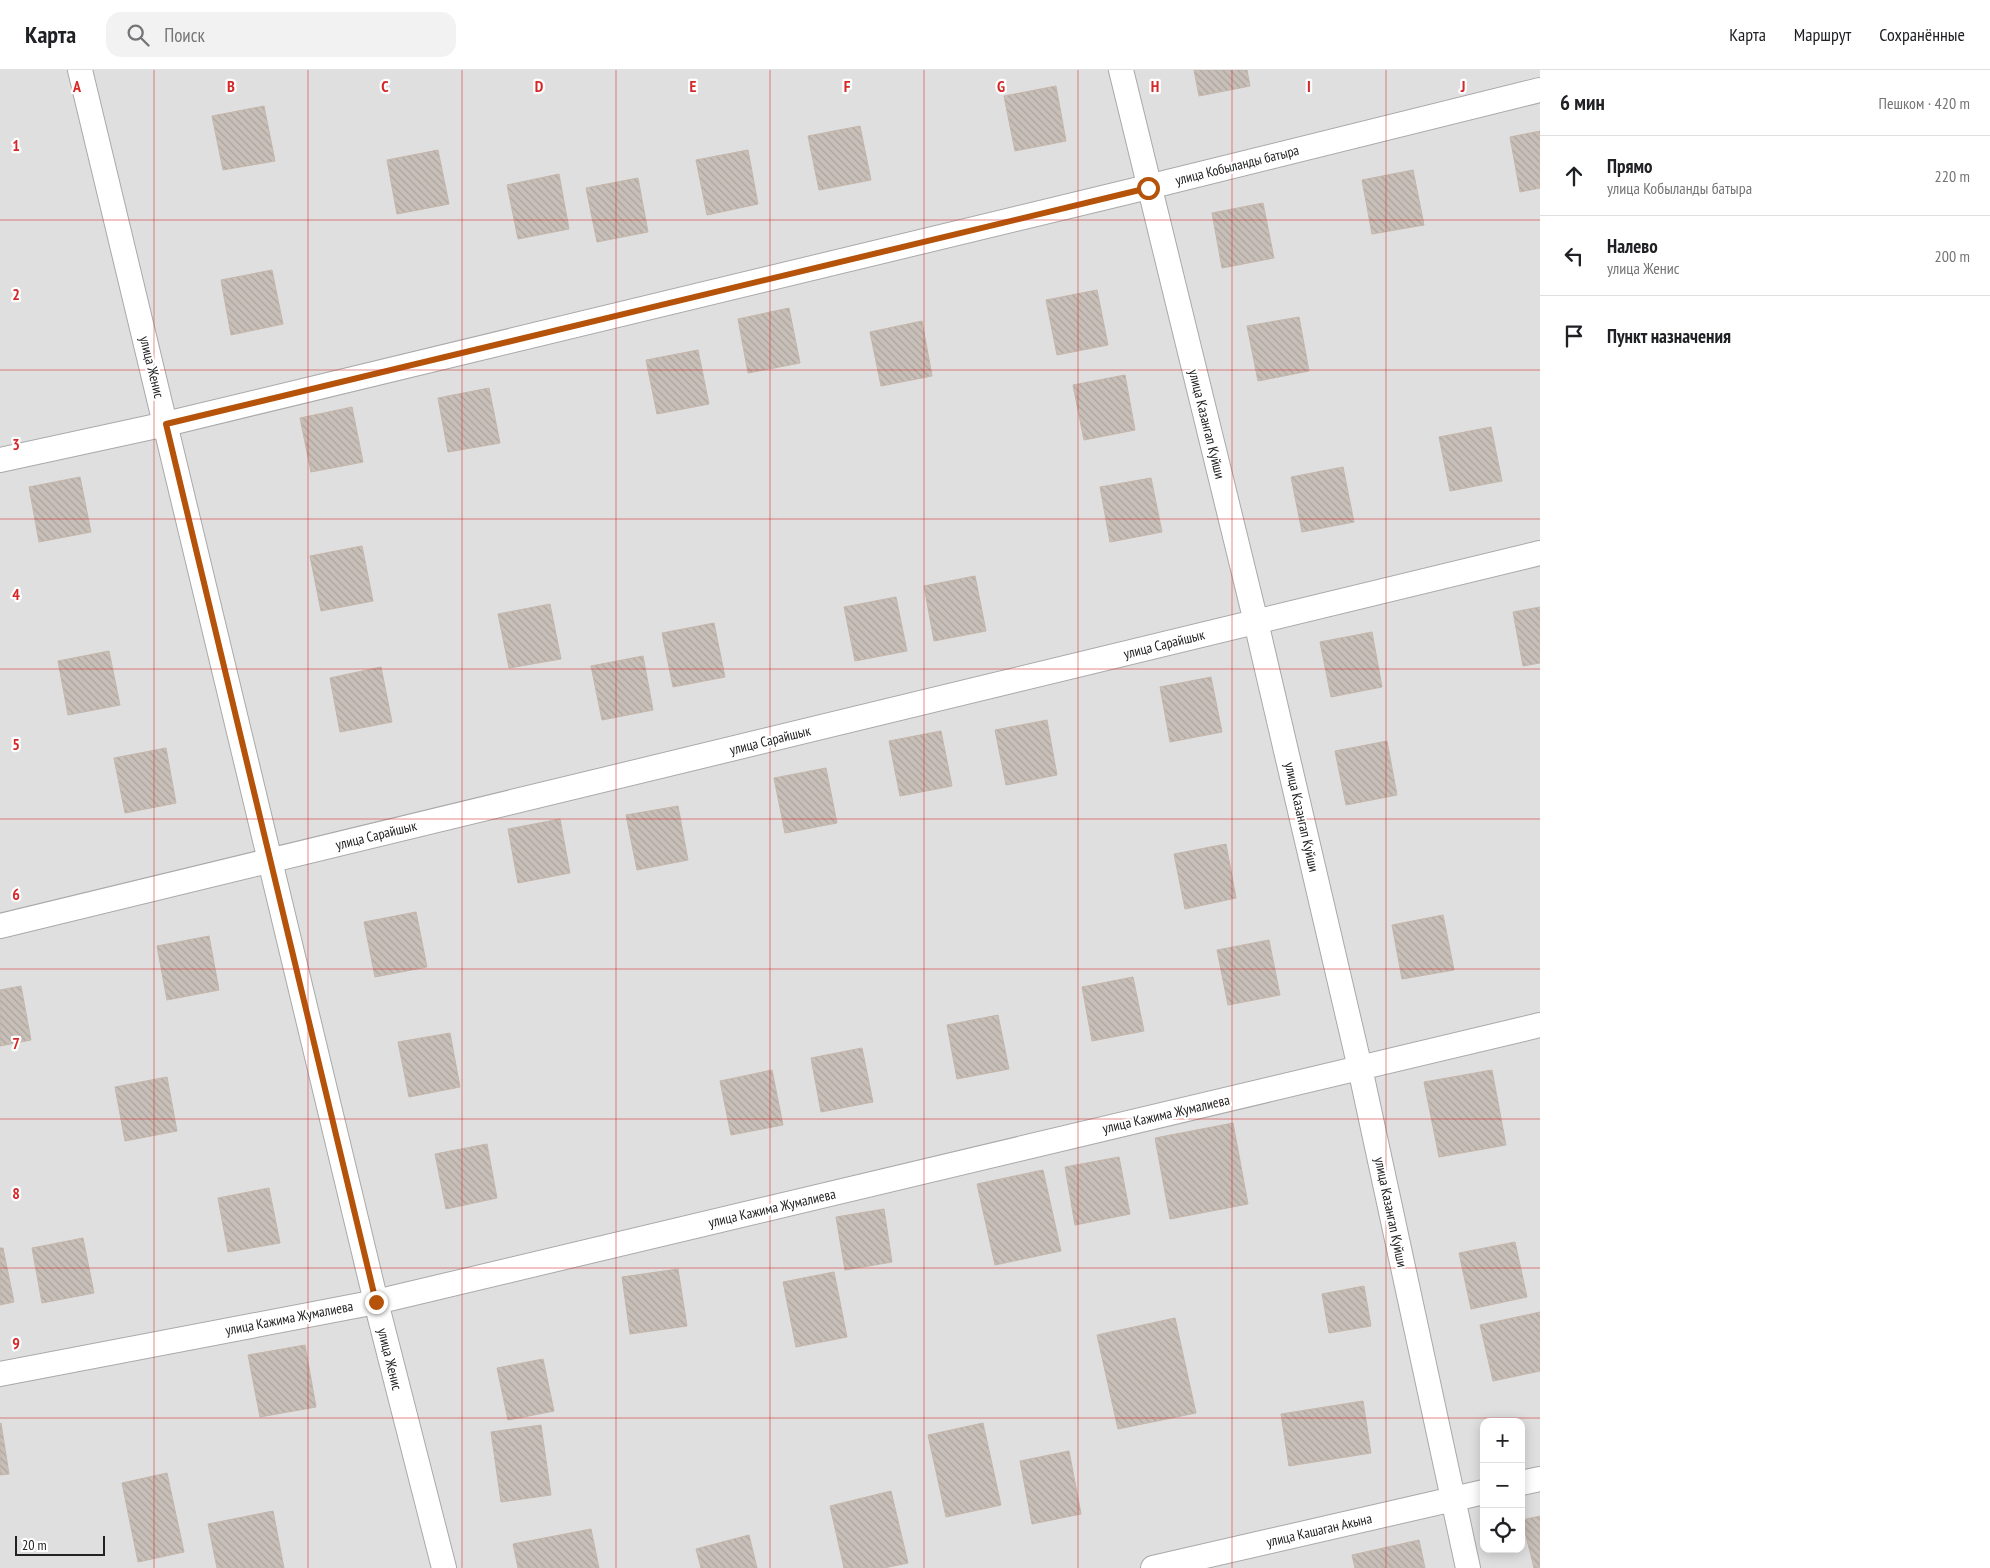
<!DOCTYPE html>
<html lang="ru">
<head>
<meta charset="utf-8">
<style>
  body { margin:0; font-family:"PT Sans Narrow",sans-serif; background:#f2f2f2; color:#202124 }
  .controls { position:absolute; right:15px; bottom:15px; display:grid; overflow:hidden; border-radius:10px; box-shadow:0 2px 12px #0003 }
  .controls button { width:45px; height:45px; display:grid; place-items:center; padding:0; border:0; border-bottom:1px solid #e0e0e0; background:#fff; color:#202124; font:25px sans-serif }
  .scale { position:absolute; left:15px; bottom:12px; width:90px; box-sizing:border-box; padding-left:5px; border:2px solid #222; border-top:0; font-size:14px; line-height:18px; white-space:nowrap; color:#222; -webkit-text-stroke:4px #fff; paint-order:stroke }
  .stop { position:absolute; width:15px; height:15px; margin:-11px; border:4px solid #b45309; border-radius:50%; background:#fff }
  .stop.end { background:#b45309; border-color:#fff; box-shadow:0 1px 5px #0008 }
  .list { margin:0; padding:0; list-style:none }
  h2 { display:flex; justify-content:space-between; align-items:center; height:65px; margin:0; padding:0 20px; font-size:21px }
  h2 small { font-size:16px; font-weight:400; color:#757577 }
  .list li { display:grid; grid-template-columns:32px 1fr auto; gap:15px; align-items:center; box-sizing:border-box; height:80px; padding:0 20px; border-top:1px solid #e0e0e0 }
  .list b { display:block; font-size:19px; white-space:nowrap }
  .list p { margin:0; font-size:16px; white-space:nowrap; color:#757577 }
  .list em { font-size:16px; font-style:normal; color:#757577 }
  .icon { flex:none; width:28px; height:28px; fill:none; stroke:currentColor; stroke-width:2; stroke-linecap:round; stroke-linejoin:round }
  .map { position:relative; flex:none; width:1540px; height:1498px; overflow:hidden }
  header { display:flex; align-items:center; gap:30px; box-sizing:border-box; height:70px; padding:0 25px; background:#fff; border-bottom:1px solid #e0e0e0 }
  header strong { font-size:24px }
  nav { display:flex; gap:28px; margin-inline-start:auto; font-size:18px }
  .search { width:350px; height:45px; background:#f2f2f2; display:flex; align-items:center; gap:12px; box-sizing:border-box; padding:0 18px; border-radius:15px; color:#757577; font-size:19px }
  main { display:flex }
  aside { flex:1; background:#fff }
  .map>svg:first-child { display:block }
</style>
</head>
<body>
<header>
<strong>Карта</strong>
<div class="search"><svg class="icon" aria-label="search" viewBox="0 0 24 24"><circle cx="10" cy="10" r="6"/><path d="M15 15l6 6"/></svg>Поиск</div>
<nav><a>Карта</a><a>Маршрут</a><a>Сохранённые</a></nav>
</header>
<main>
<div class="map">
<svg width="1540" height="1498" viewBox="0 0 1540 1498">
  <defs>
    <pattern id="building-back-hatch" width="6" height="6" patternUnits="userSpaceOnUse" patternTransform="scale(1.25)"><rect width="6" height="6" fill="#c7bfb8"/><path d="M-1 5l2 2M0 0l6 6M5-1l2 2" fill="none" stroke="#aba49e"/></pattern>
  </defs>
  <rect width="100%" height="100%" fill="#f2efe9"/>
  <path fill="#e0dfdf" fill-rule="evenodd" d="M 0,0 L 1540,0 L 1540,1498 L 0,1498 ZM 1484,1352 L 1521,1352 L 1521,1479 L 1484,1479 Z"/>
  <path fill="url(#building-back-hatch)" stroke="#c4b6ab" d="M 1194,0 L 1247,0 L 1250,16 L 1199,26 Z
    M 1056,16 L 1066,71 L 1015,81 L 1004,26 Z
    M 264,36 L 275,91 L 223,100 L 212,46 Z
    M 860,56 L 871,110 L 819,120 L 808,66 Z
    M 1540,61 L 1540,118 L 1520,122 L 1510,67 Z
    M 438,80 L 449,134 L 397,144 L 387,90 Z
    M 748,80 L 758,134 L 707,145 L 696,90 Z
    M 1413,100 L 1424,155 L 1372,164 L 1362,110 Z
    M 559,104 L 569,159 L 518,169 L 507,115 Z
    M 638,108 L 648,162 L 597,172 L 586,118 Z
    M 1263,133 L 1274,188 L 1222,198 L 1212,143 Z
    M 272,200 L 283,254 L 231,265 L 221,210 Z
    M 1097,220 L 1108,275 L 1057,285 L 1046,230 Z
    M 789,238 L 800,293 L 748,303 L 738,249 Z
    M 1299,247 L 1309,301 L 1258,311 L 1247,256 Z
    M 922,251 L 932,306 L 881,316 L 870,262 Z
    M 698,280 L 709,334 L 657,344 L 646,290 Z
    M 1125,305 L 1135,360 L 1084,370 L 1073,315 Z
    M 489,318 L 500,373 L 448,382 L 438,328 Z
    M 352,337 L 363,392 L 311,402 L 300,348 Z
    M 1491,357 L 1502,411 L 1450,421 L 1439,367 Z
    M 1343,397 L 1354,452 L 1302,462 L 1291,407 Z
    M 80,407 L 91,462 L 39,472 L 29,417 Z
    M 1151,408 L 1162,462 L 1110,472 L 1100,417 Z
    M 362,476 L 373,531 L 321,541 L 310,486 Z
    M 975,506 L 986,561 L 934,571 L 924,516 Z
    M 896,527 L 907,581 L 855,591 L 844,537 Z
    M 550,534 L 561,589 L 509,598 L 498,544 Z
    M 1540,537 L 1540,593 L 1523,596 L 1513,542 Z
    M 714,553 L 725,607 L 673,617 L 662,563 Z
    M 1372,562 L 1382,617 L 1331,627 L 1320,572 Z
    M 109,581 L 120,635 L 68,645 L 58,591 Z
    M 643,586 L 653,640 L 602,650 L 591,596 Z
    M 381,597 L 392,652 L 340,662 L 330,608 Z
    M 1211,607 L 1222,662 L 1170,672 L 1160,617 Z
    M 1047,650 L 1057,705 L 1006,715 L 995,660 Z
    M 941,661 L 952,716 L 900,726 L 889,671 Z
    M 1387,671 L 1397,725 L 1346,735 L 1335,681 Z
    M 166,678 L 176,733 L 125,743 L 114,688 Z
    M 826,698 L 837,753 L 785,763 L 774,708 Z
    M 678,736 L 688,790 L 637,800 L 626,745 Z
    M 560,749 L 570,803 L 518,813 L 508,759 Z
    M 1226,774 L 1236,828 L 1185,839 L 1174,784 Z
    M 416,842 L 427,897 L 375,907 L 364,852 Z
    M 1443,845 L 1454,900 L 1402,909 L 1392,855 Z
    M 209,866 L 219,920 L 167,930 L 157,876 Z
    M 1269,870 L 1280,925 L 1228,935 L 1217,880 Z
    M 1133,907 L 1144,961 L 1092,971 L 1082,917 Z
    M 21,916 L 31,970 L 0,976 L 0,920 Z
    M 998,945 L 1009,999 L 957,1009 L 947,955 Z
    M 450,963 L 460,1017 L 409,1027 L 398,972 Z
    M 862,978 L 873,1032 L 821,1042 L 811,988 Z
    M 772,1000 L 783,1055 L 731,1065 L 720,1011 Z
    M 1492,1000 L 1506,1075 L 1439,1087 L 1424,1012 Z
    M 167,1007 L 177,1061 L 125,1071 L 115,1017 Z
    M 1233,1053 L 1248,1134 L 1170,1149 L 1155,1068 Z
    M 487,1074 L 497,1128 L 446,1139 L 435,1084 Z
    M 1119,1087 L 1130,1144 L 1075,1155 L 1065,1097 Z
    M 1043,1100 L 1061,1181 L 995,1195 L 977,1114 Z
    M 269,1118 L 280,1173 L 228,1182 L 218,1128 Z
    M 884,1139 L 892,1192 L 845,1200 L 836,1147 Z
    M 83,1168 L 94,1223 L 42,1233 L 32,1178 Z
    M 1515,1172 L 1527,1227 L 1471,1239 L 1459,1183 Z
    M 0,1178 L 3,1178 L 14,1232 L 0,1235 Z
    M 678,1199 L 687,1256 L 630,1264 L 622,1207 Z
    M 834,1202 L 847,1267 L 796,1277 L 783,1212 Z
    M 1364,1216 L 1371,1256 L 1329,1263 L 1322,1224 Z
    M 1540,1242 L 1540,1301 L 1493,1311 L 1480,1255 Z
    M 1175,1248 L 1196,1343 L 1118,1359 L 1097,1265 Z
    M 305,1275 L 316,1337 L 260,1347 L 248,1285 Z
    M 543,1289 L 554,1341 L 508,1350 L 497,1298 Z
    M 1363,1331 L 1371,1383 L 1289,1396 L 1281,1344 Z
    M 1,1353 L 9,1404 L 0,1405 L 0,1354 Z
    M 983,1353 L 1001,1435 L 946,1447 L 928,1365 Z
    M 541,1355 L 551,1425 L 501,1432 L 491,1362 Z
    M 1069,1381 L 1081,1444 L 1032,1454 L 1020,1391 Z
    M 167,1403 L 184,1482 L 138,1492 L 122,1413 Z
    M 891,1421 L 908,1493 L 884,1498 L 844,1498 L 830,1436 Z
    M 273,1441 L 284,1498 L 217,1498 L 208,1454 Z
    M 1540,1446 L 1540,1498 L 1534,1498 L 1522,1450 Z
    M 591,1459 L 599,1498 L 518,1498 L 513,1474 Z
    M 749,1465 L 757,1498 L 701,1498 L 696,1479 Z
    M 1419,1470 L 1425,1498 L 1355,1498 L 1352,1485 Z"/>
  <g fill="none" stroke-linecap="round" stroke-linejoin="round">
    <g stroke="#a9a9a9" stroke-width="26">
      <path id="minor" d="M 80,0 L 376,1232 L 444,1498
        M 1121,0 L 1256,552 L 1360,998 L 1468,1498
        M 0,390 L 166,354 L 1148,117 L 1540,20
        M 0,856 L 1540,483
        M 0,1304 L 376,1232 L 1540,955
        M 1521,1413 L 1540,1409
        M 1153,1498 L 1484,1422"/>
    </g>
    <use href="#minor" stroke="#fff" stroke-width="24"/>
  </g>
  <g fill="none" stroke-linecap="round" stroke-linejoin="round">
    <path stroke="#b45309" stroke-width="6" d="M 376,1232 L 166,354 L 1148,118"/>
  </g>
  <path fill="none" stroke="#d62828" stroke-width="1" stroke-opacity="0.55" d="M 154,0 L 154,1498M 308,0 L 308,1498M 462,0 L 462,1498M 616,0 L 616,1498M 770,0 L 770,1498M 924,0 L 924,1498M 1078,0 L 1078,1498M 1232,0 L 1232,1498M 1386,0 L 1386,1498M 0,150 L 1540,150M 0,300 L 1540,300M 0,449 L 1540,449M 0,599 L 1540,599M 0,749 L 1540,749M 0,899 L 1540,899M 0,1049 L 1540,1049M 0,1198 L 1540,1198M 0,1348 L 1540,1348"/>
  <g text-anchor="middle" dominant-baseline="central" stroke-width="4.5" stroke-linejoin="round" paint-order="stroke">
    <g font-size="14" fill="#222" stroke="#fff">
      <text transform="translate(1237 95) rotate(-14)">улица Кобыланды батыра</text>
      <text transform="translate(152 297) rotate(76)">улица Женис</text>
      <text transform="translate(1207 354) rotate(76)">улица Казангап Куйши</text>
      <text transform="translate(1164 574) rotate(-14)">улица Сарайшык</text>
      <text transform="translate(770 670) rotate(-14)">улица Сарайшык</text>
      <text transform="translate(1302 747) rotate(77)">улица Казангап Куйши</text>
      <text transform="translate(376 765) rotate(-14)">улица Сарайшык</text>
      <text transform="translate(1166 1044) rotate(-13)">улица Кажима Жумалиева</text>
      <text transform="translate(772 1138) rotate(-13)">улица Кажима Жумалиева</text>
      <text transform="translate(1391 1142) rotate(78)">улица Казангап Куйши</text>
      <text transform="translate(289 1248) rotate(-11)">улица Кажима Жумалиева</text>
      <text transform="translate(390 1289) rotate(76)">улица Женис</text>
      <text transform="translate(1319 1460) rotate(-13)">улица Кашаган Акына</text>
    </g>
  </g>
  <g font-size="16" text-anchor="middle" font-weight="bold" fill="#d62828" stroke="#fff" stroke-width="4.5" stroke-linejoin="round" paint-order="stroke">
    <text x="77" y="22">A</text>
    <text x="231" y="22">B</text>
    <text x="385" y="22">C</text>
    <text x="539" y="22">D</text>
    <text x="693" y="22">E</text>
    <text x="847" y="22">F</text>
    <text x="1001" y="22">G</text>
    <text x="1155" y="22">H</text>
    <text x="1309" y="22">I</text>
    <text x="1463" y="22">J</text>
    <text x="16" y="81">1</text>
    <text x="16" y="230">2</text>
    <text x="16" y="380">3</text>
    <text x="16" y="530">4</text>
    <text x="16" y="680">5</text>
    <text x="16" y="830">6</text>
    <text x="16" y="979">7</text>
    <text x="16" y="1129">8</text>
    <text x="16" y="1279">9</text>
  </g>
</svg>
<div class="controls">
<button>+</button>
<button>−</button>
<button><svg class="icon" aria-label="locate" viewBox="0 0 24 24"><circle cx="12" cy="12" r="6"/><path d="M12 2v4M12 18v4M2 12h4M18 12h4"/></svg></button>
</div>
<div class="scale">20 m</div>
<div class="stop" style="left:1148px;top:118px"></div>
<div class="stop end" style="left:376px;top:1232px"></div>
</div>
<aside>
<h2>6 мин<small>Пешком · 420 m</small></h2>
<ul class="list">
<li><svg class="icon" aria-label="ahead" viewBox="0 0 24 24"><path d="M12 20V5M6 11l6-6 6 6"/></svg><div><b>Прямо</b><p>улица Кобыланды батыра</p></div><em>220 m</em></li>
<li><svg class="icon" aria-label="left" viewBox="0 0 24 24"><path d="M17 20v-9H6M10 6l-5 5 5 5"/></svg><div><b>Налево</b><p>улица Женис</p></div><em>200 m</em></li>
<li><svg class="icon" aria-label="arrive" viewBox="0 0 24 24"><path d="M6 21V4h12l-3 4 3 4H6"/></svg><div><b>Пункт назначения</b></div></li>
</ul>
</aside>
</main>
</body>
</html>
